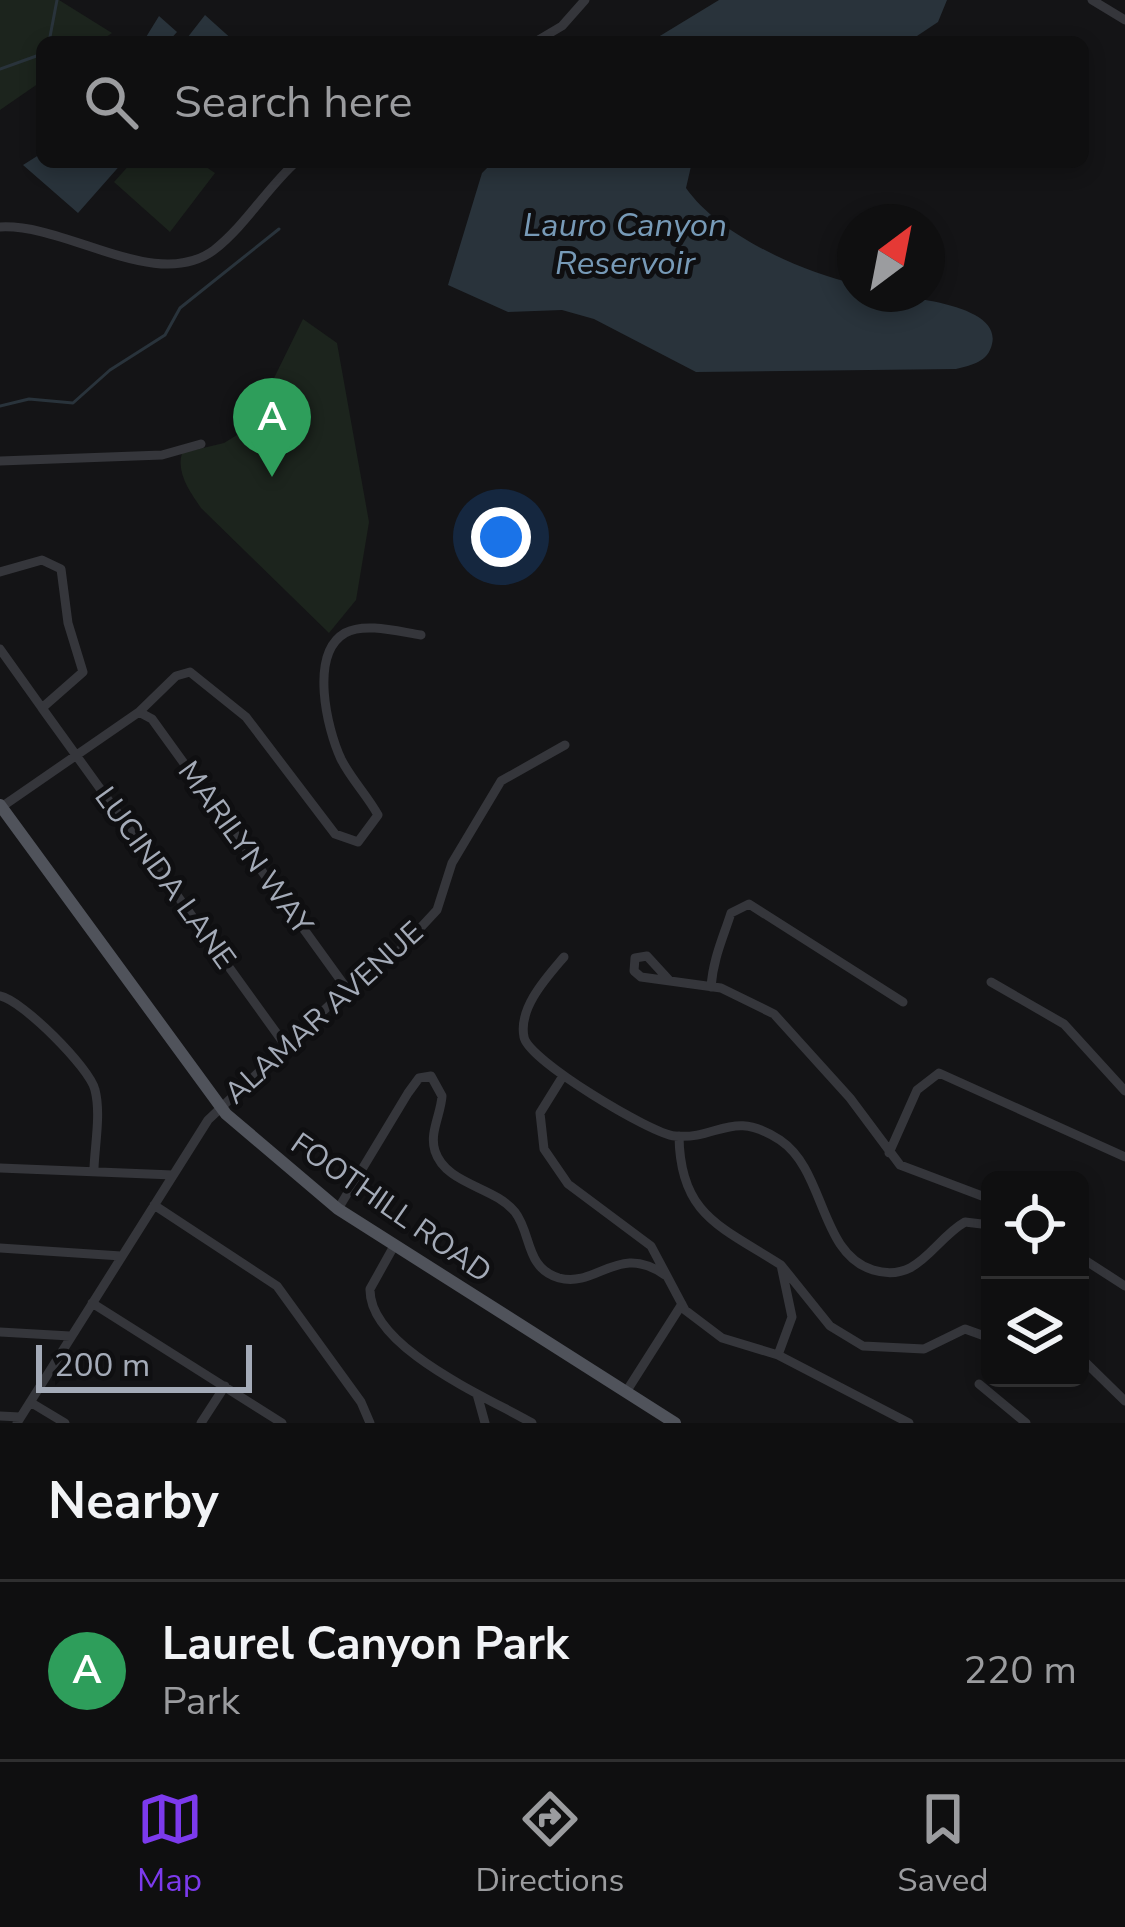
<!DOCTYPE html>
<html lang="en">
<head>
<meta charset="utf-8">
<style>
  body { margin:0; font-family:"Nunito Sans",sans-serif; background:#181819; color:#f1f3f6 }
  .controls { position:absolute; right:36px; bottom:36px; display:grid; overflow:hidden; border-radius:18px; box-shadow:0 6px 18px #0003 }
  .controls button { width:108px; height:108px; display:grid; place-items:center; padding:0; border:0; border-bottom:3px solid #2f2f30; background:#0f0f10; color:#f1f3f6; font:60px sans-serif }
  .compass { position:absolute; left:837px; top:204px; width:108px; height:108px; border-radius:50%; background:#0f0f10; box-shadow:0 6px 18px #0003; rotate:32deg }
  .scale { position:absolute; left:36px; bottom:30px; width:216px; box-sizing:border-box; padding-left:12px; border:6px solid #a4abb8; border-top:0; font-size:33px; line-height:42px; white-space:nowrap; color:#a4abb8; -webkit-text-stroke:9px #0f0f11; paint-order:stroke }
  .you { position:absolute; left:501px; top:537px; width:42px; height:42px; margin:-30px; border:9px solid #fff; border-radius:50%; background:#1a73e8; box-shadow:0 0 0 18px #1a73e833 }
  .badge { display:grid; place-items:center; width:78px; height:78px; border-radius:50%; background:#7c3aed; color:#fff; font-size:39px; font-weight:700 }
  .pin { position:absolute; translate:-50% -99px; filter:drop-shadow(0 3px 6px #0008) }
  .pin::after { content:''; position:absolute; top:63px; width:42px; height:36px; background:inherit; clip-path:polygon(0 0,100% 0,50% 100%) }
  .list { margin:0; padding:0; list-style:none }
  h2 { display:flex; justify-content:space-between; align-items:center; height:156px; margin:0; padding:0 48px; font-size:51px }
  h2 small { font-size:39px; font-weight:400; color:#9b9c9f }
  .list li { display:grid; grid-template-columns:78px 1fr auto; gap:36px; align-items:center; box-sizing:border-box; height:180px; padding:0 48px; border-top:3px solid #2f2f30 }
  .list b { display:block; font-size:45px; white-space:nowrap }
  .list p { margin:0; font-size:39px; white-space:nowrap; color:#9b9c9f }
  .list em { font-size:39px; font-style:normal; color:#9b9c9f }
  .icon { flex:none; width:66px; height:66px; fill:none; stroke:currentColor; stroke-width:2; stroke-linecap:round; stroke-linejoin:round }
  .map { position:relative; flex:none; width:1125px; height:1423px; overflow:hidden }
  .search { position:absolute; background:#0f0f10; box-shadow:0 6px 18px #0003; left:36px; right:36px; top:36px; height:132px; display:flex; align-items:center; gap:30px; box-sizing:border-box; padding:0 42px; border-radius:18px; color:#9b9c9f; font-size:45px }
  .sheet { height:336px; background:#0f0f10 }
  nav { display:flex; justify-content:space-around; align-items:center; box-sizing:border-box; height:168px; border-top:3px solid #2f2f30; background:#0f0f10; font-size:33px; color:#9b9c9f }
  nav a { display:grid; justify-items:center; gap:6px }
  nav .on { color:#7c3aed }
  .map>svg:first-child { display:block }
</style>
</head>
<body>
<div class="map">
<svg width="1125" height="1423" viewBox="0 0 1125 1423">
  <rect width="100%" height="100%" fill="#141416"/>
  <path fill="#1c241d" d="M 0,0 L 59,0 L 112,33 L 99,42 L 42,42 L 42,81 L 0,110 Z
    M 132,162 L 199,162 L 215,173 L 170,232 L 114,182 Z
    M 303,319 L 337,343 L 369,522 L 356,600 L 329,633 L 201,508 C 190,492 176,473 182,453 L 224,443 L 250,427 Z"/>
  <path fill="#29333b" d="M 719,0 L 947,0 L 938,22 L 908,42 L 650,42 Z
    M 205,15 L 235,42 L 184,42 Z
    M 159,16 L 177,32 L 168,42 L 143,42 Z
    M 42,153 L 42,162 L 123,162 L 78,213 L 23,165 Z
    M 493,162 L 692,162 L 686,188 C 719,235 800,271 855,284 L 855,294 C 884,294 1003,300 992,344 C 988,362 972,365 956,369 L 696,372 L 594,319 L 562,310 L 508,312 L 448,285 L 482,173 Z"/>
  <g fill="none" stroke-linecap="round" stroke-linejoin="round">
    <path stroke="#29333b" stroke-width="3" d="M 49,42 L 57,0
      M 0,69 L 42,54
      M 0,406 L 29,399 L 73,403 L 110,370 L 165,335 L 180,308 L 279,229"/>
    <path stroke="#35363b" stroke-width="9" d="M 1092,0 L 1125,20
      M 535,42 L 562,26 L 585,0
      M 0,227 C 67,223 156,293 214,250 C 245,226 267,188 296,162
      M 0,461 L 162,455 L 201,444
      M 0,572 L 42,560 L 61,569 L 68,623 L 83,672 L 42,708 L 0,649
      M 42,708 L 288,1049
      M 139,712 L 152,719 L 347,989
      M 0,808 L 139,712 L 176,676 L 190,672 L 246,717 L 335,834 L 358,842 L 378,815 C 367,795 351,779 341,759 C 327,729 309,654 345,633 C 365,622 400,632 421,635
      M 564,957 C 547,977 518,1008 524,1037 C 528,1060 651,1134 675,1136 C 719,1140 731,1108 780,1140 C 826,1171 819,1253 873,1270 C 919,1284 933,1240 965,1222 L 990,1225
      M 669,980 L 647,956 L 635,958 L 634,971 L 641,977 L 721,988 L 774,1014 L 850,1098 L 900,1165 L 990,1199
      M 991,982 L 1064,1024 L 1125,1091
      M 711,987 C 713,959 723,938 731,913 L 749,904 L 903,1002
      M 0,996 C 22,1000 90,1068 95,1090 C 101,1113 95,1144 94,1168
      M 563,1076 L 540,1113 L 544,1149 L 568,1184 L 651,1246 L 685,1310 L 722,1338 L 778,1355 L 909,1423
      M 679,1136 C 680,1215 720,1226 781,1265 L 792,1317 L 778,1355
      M 889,1153 L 917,1090 L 939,1073 L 1125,1157
      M 0,1168 L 173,1175
      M 154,1205 L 277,1286 L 361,1402 L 370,1423
      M 338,1209 L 408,1093 L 419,1078 L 431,1076 L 442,1096 C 441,1114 429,1133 435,1151 C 446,1185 494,1186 515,1212 C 532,1234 525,1268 559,1278 C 598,1288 618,1242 665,1275
      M 394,1246 L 370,1289 C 369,1348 489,1398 532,1423
      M 0,1248 L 121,1256
      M 1080,1257 L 1125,1286
      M 781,1265 L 830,1326 L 863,1346 L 924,1349 L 965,1329 L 990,1338
      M 92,1303 L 282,1423
      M 0,1332 L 70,1336
      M 1080,1357 L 1125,1401
      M 979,1384 L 1026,1423
      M 626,1392 L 682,1304
      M 477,1394 L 485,1423
      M 30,1402 L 65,1423
      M 0,1416 L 20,1417
      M 17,1423 L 208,1120 L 357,979 L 397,953 L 437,910 L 452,863 L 501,781 L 565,745
      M 201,1423 L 225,1386"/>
    <path stroke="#50535b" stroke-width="12" d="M 0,805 L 226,1114 L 338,1209 L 675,1423"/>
  </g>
  <g text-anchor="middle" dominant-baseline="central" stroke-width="10" stroke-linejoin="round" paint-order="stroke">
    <g font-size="30" fill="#a4abb8" stroke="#0f0f11">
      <text transform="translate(245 848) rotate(54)">MARILYN WAY</text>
      <text transform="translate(165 878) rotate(54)">LUCINDA LANE</text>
      <text transform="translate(324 1013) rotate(-42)">ALAMAR AVENUE</text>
      <text transform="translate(391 1208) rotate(35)">FOOTHILL ROAD</text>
    </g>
    <g font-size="33" font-style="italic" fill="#779ab7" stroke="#0f0f11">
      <text x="625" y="225">Lauro Canyon<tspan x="625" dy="38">Reservoir</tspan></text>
    </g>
  </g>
</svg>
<div class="controls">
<button><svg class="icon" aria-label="locate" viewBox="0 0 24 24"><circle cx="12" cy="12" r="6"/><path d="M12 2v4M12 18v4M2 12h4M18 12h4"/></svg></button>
<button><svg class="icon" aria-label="layers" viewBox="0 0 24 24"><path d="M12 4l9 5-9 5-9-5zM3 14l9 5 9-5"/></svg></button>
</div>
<svg class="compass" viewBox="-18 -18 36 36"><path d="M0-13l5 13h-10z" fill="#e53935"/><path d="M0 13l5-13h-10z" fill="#9b9c9f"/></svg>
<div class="scale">200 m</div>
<div class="you"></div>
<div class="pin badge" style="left:272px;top:477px;background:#2e9e5b">A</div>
<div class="search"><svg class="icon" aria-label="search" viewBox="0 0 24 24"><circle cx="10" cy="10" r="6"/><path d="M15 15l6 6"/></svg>Search here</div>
</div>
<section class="sheet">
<h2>Nearby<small></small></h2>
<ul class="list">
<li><span class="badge" style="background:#2e9e5b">A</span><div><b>Laurel Canyon Park</b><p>Park</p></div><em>220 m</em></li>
</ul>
</section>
<nav>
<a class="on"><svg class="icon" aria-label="map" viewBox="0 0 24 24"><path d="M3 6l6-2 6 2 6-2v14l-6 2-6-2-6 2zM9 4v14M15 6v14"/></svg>Map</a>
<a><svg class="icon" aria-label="directions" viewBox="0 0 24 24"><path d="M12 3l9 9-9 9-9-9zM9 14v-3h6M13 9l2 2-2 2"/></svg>Directions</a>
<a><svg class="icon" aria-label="saved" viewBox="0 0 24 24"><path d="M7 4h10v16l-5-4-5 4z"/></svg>Saved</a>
</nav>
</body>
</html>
